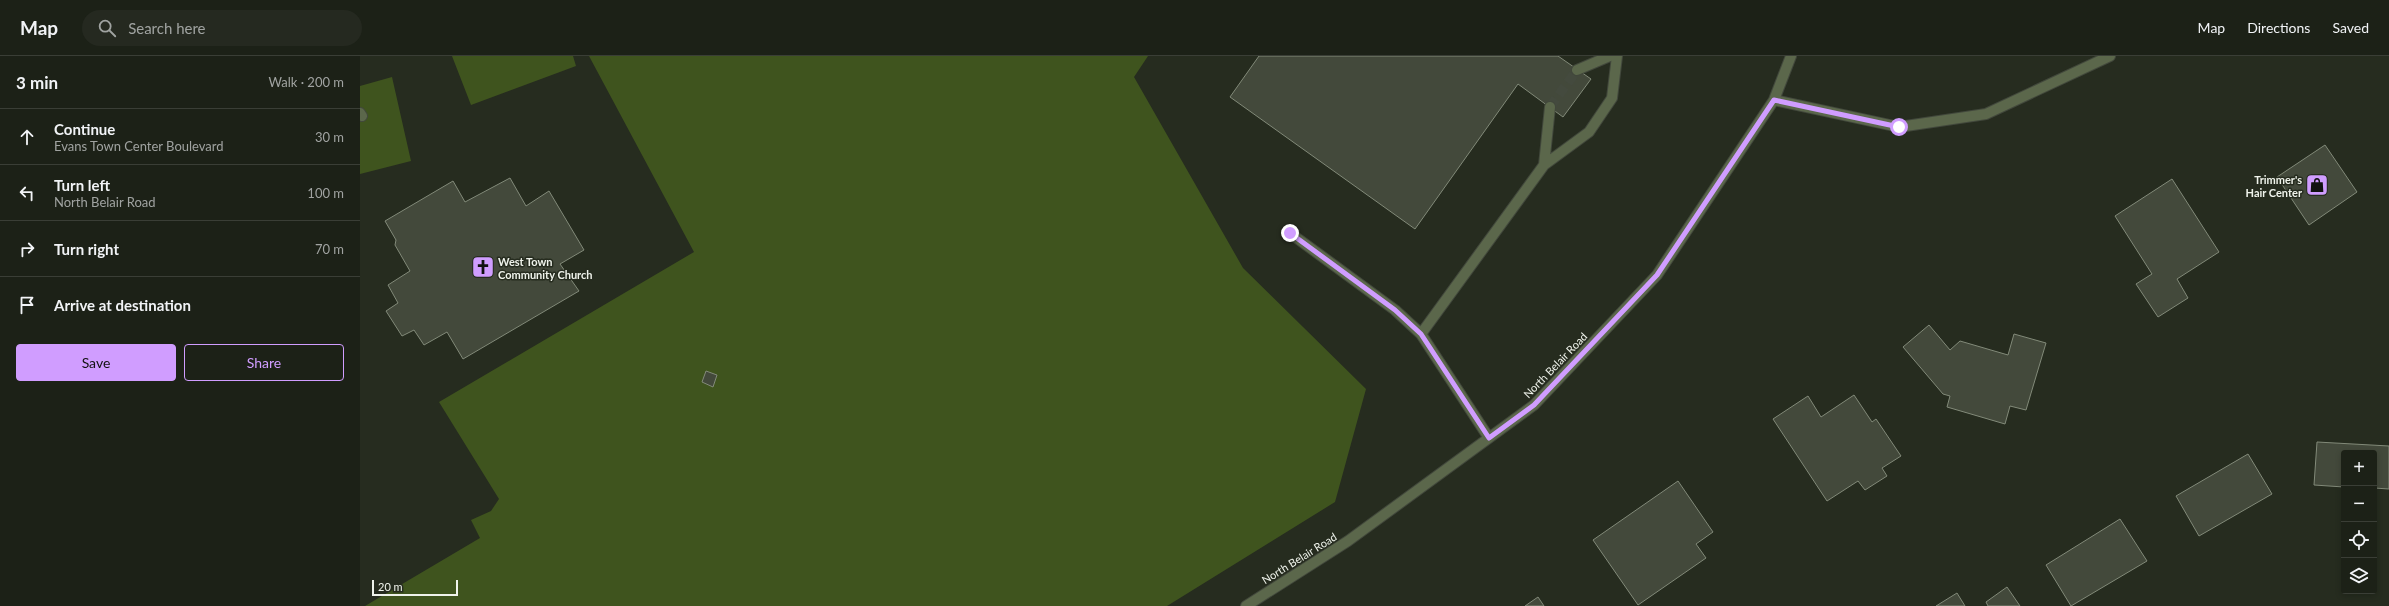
<!DOCTYPE html>
<html lang="en">
<head>
<meta charset="utf-8">
<style>
  body { margin:0; font-family:Lato,sans-serif; background:#252920; color:#f1f3f6 }
  .controls { position:absolute; right:12px; bottom:12px; display:grid; overflow:hidden; border-radius:4px; box-shadow:0 2px 6px #0003 }
  .controls button { width:36px; height:36px; display:grid; place-items:center; padding:0; border:0; border-bottom:1px solid #3a3e36; background:#1c2117; color:#f1f3f6; font:20px sans-serif }
  .scale { position:absolute; left:12px; bottom:10px; width:86px; box-sizing:border-box; padding-left:4px; border:2px solid #eff3eb; border-top:0; font-size:11px; line-height:14px; white-space:nowrap; color:#eff3eb; -webkit-text-stroke:3px #262c1f; paint-order:stroke }
  .stop { position:absolute; width:12px; height:12px; margin:-9px; border:3px solid #d09dff; border-radius:50%; background:#fff }
  .stop.end { background:#d09dff; border-color:#fff; box-shadow:0 1px 4px #0008 }
  .list { margin:0; padding:0; list-style:none }
  h2 { display:flex; justify-content:space-between; align-items:center; height:52px; margin:0; padding:0 16px; font-size:17px }
  h2 small { font-size:13px; font-weight:400; color:#a0a3a1 }
  .list li { display:grid; grid-template-columns:26px 1fr auto; gap:12px; align-items:center; box-sizing:border-box; height:56px; padding:0 16px; border-top:1px solid #3a3e36 }
  .list b { display:block; font-size:15px; white-space:nowrap }
  .list p { margin:0; font-size:13px; white-space:nowrap; color:#a0a3a1 }
  .list em { font-size:13px; font-style:normal; color:#a0a3a1 }
  .actions { display:flex; gap:8px; padding:12px 16px }
  .actions a { flex:1; padding:9px 0; border:1px solid #d09dff; border-radius:4px; text-align:center; font-size:14px; color:#d09dff }
  .actions .main { background:#d09dff; color:#111 }
  .icon { flex:none; width:22px; height:22px; fill:none; stroke:currentColor; stroke-width:2; stroke-linecap:round; stroke-linejoin:round }
  .map { position:relative; flex:none; width:2029px; height:550px; overflow:hidden }
  header { display:flex; align-items:center; gap:24px; box-sizing:border-box; height:56px; padding:0 20px; background:#1c2117; border-bottom:1px solid #3a3e36 }
  header strong { font-size:19px }
  nav { display:flex; gap:22px; margin-inline-start:auto; font-size:14px }
  .search { width:280px; height:36px; background:#252920; display:flex; align-items:center; gap:10px; box-sizing:border-box; padding:0 14px; border-radius:22px; color:#a0a3a1; font-size:15px }
  main { display:flex }
  aside { flex:1; background:#1c2117 }
  .map>svg:first-child { display:block }
</style>
</head>
<body>
<header>
<strong>Map</strong>
<div class="search"><svg class="icon" aria-label="search" viewBox="0 0 24 24"><circle cx="10" cy="10" r="6"/><path d="M15 15l6 6"/></svg>Search here</div>
<nav><a>Map</a><a>Directions</a><a>Saved</a></nav>
</header>
<main>
<aside>
<h2>3 min<small>Walk · 200 m</small></h2>
<ul class="list">
<li><svg class="icon" aria-label="ahead" viewBox="0 0 24 24"><path d="M12 20V5M6 11l6-6 6 6"/></svg><div><b>Continue</b><p>Evans Town Center Boulevard</p></div><em>30 m</em></li>
<li><svg class="icon" aria-label="left" viewBox="0 0 24 24"><path d="M17 20v-9H6M10 6l-5 5 5 5"/></svg><div><b>Turn left</b><p>North Belair Road</p></div><em>100 m</em></li>
<li><svg class="icon" aria-label="right" viewBox="0 0 24 24"><path d="M7 20v-9h11M14 6l5 5-5 5"/></svg><div><b>Turn right</b></div><em>70 m</em></li>
<li><svg class="icon" aria-label="arrive" viewBox="0 0 24 24"><path d="M6 21V4h12l-3 4 3 4H6"/></svg><div><b>Arrive at destination</b></div></li>
</ul>
<div class="actions"><a class="main">Save</a><a>Share</a></div>
</aside>
<div class="map">
<svg width="2029" height="550" viewBox="0 0 2029 550">
  <rect width="100%" height="100%" fill="#262c1f"/>
  <path fill="#3f541e" d="M 92,0 L 213,0 L 216,10 L 111,49 Z
    M 229,0 L 788,0 L 774,21 L 883,212 L 1006,333 L 975,446 L 807,550 L 5,550 L 120,482 L 111,464 L 131,455 L 139,443 L 79,346 L 334,196 Z
    M 32,21 L 51,105 L 0,118 L 0,30 Z"/>
  <path fill="#43493b" stroke="#828a79" d="M 899,0 L 1198,0 L 1231,23 L 1203,61 L 1158,28 L 1055,173 L 870,41 Z
    M 1965,89 L 1997,136 L 1949,169 L 1917,121 Z
    M 150,122 L 166,150 L 189,135 L 224,194 L 200,208 L 219,235 L 103,303 L 87,276 L 64,289 L 54,274 L 42,280 L 26,255 L 38,247 L 28,229 L 50,215 L 35,189 L 36,184 L 25,165 L 93,125 L 105,146 Z
    M 1812,123 L 1859,196 L 1817,223 L 1828,242 L 1798,261 L 1776,228 L 1792,218 L 1755,160 Z
    M 1569,269 L 1590,294 L 1600,285 L 1648,299 L 1654,278 L 1686,287 L 1666,354 L 1650,350 L 1645,368 L 1587,351 L 1590,340 L 1583,338 L 1543,291 Z
    M 346,315 L 357,319 L 353,331 L 342,326 Z
    M 1494,339 L 1512,366 L 1516,363 L 1541,400 L 1522,412 L 1527,420 L 1505,434 L 1498,425 L 1467,445 L 1413,363 L 1448,340 L 1461,361 Z
    M 1957,386 L 2029,390 L 2029,433 L 2014,432 L 2014,397 L 1984,397 L 1984,431 L 1954,429 Z
    M 1888,398 L 1912,438 L 1839,480 L 1816,440 Z
    M 1318,425 L 1353,476 L 1336,488 L 1346,502 L 1278,549 L 1233,484 Z
    M 1760,463 L 1787,505 L 1711,550 L 1686,509 Z
    M 1647,531 L 1660,550 L 1628,550 L 1626,546 Z
    M 1597,537 L 1605,550 L 1576,550 Z
    M 1178,541 L 1184,550 L 1165,550 Z"/>
  <g fill="none" stroke-linecap="round" stroke-linejoin="round">
    <path stroke="#444a3e" stroke-width="10" stroke-dasharray="10 5" stroke-linecap="butt" d="M 1190,51 L 1217,14"/>
    <g stroke="#42483c" stroke-width="12">
      <path id="minor" d="M 1217,14 L 1250,0
        M 1414,44 L 1539,71 L 1626,58 L 1750,0
        M 0,57 L 2,60
        M 1184,109 L 1190,51
        M 930,177 L 1035,254 L 1061,278 L 1129,382
        M 1061,278 L 1184,109 L 1229,76 L 1252,42 L 1257,0
        M 886,550 L 988,485 L 1174,349 L 1297,219 L 1414,44 L 1431,0"/>
    </g>
    <use href="#minor" stroke="#5b674b" stroke-width="10"/>
  </g>
  <g fill="none" stroke-linecap="round" stroke-linejoin="round">
    <path stroke="#d09dff" stroke-width="5" d="M 930,177 L 1035,254 L 1061,278 L 1129,382 L 1174,349 L 1297,219 L 1414,44 L 1539,71"/>
  </g>
  <defs>
    <g id="shop-square" transform="scale(1.15)"><rect x="-9" y="-9" width="18" height="18" rx="4" fill="#d09dff" stroke="#262c1f"/><path d="M-5-2.5h2.3a2.7 3.5 0 0 1 5.4 0H5L5.5 6h-11ZM-1.5-2.5h3a1.5 2.3 0 0 0-3 0Z" fill="#111"/></g>
    <g id="church-square" transform="scale(1.15)"><rect x="-9" y="-9" width="18" height="18" rx="4" fill="#d09dff" stroke="#262c1f"/><path d="M-1.2-6h2.4v3.5h3.3v2.4h-3.3V6h-2.4V-.1h-3.3v-2.4h3.3Z" fill="#111"/></g>
  </defs>
  <g fill-rule="evenodd">
    <use href="#shop-square" x="1957" y="129"/>
    <use href="#church-square" x="123" y="211"/>
  </g>
  <g text-anchor="middle" dominant-baseline="central" stroke-width="3" stroke-linejoin="round" paint-order="stroke">
    <g font-size="11" font-weight="bold" fill="#eff3eb" stroke="#262c1f" text-anchor="end">
      <text x="1942" y="123">Trimmer's<tspan x="1942" dy="13">Hair Center</tspan></text>
      <text x="138" y="205" text-anchor="start">West Town<tspan x="138" dy="13">Community Church</tspan></text>
    </g>
    <g font-size="11" fill="#eff3eb" stroke="#262c1f">
      <text transform="translate(1195 309) rotate(-46)">North Belair Road</text>
      <text transform="translate(939 502) rotate(-32)">North Belair Road</text>
    </g>
  </g>
</svg>
<div class="controls">
<button>+</button>
<button>−</button>
<button><svg class="icon" aria-label="locate" viewBox="0 0 24 24"><circle cx="12" cy="12" r="6"/><path d="M12 2v4M12 18v4M2 12h4M18 12h4"/></svg></button>
<button><svg class="icon" aria-label="layers" viewBox="0 0 24 24"><path d="M12 4l9 5-9 5-9-5zM3 14l9 5 9-5"/></svg></button>
</div>
<div class="scale">20 m</div>
<div class="stop" style="left:1539px;top:71px"></div>
<div class="stop end" style="left:930px;top:177px"></div>
</div>
</main>
</body>
</html>
